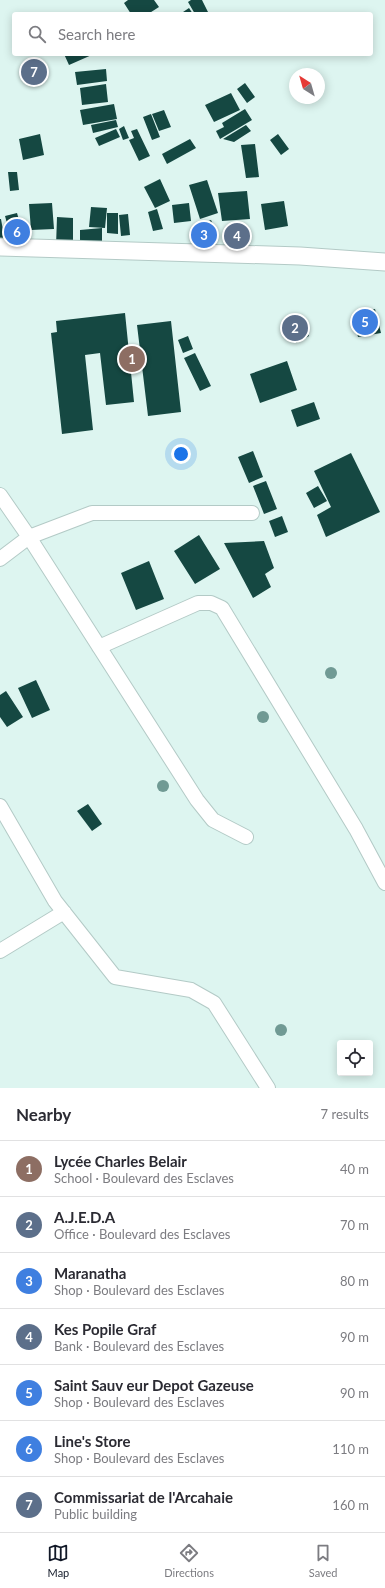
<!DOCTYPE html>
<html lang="en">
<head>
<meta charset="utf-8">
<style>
  body { margin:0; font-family:Lato,sans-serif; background:#f7f7f7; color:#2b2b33 }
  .controls { position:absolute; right:12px; bottom:12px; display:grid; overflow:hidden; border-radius:4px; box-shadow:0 2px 10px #0003 }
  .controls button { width:36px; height:36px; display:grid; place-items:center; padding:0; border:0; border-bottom:1px solid #e1e1e2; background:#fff; color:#2b2b33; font:20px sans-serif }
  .compass { position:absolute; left:289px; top:68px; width:36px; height:36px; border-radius:50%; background:#fff; box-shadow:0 2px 10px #0003; rotate:323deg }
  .you { position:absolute; left:181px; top:454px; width:14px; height:14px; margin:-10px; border:3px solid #fff; border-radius:50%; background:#1a73e8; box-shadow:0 0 0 6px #1a73e833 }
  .badge { display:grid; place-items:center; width:26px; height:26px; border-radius:50%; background:#111827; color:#fff; font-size:13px; font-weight:700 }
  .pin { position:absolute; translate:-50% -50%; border:2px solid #fff; box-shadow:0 1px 4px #0006 }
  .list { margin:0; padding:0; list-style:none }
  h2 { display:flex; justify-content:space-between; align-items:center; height:52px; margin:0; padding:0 16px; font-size:17px }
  h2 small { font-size:13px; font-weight:400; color:#7c7c81 }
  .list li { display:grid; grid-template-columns:26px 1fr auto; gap:12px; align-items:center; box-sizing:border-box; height:56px; padding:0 16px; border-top:1px solid #e1e1e2 }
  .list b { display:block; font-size:15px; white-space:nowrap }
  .list p { margin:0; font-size:13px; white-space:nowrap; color:#7c7c81 }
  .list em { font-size:13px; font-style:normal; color:#7c7c81 }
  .icon { flex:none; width:22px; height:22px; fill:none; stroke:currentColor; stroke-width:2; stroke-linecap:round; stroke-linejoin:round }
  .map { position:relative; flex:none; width:385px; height:1088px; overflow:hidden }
  .search { position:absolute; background:#fff; box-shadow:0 2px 10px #0003; left:12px; right:12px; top:12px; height:44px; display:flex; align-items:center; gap:10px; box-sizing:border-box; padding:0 14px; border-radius:4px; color:#7c7c81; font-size:15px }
  .sheet { height:444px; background:#fff }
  nav { display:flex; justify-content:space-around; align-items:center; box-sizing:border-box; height:56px; border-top:1px solid #e1e1e2; background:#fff; font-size:11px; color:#7c7c81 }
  nav a { display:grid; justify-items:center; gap:2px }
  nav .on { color:#111827 }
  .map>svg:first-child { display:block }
</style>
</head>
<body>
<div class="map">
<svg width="385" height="1088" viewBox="0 0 385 1088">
  <rect width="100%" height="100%" fill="#ddf5f0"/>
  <path fill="#154842" d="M 128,0 L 154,0 L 159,7 L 148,14 L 131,14 L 124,3 Z
    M 191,0 L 202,0 L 208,12 L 204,14 L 195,14 L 188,2 Z
    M 189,8 L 193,14 L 180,14 Z
    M 64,54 L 94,54 L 69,65 Z
    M 106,69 L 107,81 L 77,85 L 75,72 Z
    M 245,83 L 255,97 L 247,103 L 237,89 Z
    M 106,84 L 108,102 L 82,105 L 80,88 Z
    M 231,93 L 240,110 L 214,122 L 205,105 Z
    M 114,104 L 117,119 L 83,125 L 80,110 Z
    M 245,109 L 252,120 L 220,139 L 216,131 L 224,127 L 222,123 Z
    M 164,110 L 171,127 L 159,131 L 152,114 Z
    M 151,114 L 160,137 L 152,140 L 143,117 Z
    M 116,120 L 118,127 L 93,133 L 91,125 Z
    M 246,125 L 251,131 L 234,142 L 223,139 Z
    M 124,126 L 129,138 L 123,140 L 119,129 Z
    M 116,129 L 120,137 L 99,146 L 95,138 Z
    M 137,129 L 150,156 L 139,161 L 129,140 L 134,138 L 131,131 Z
    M 40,134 L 44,155 L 23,160 L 19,139 Z
    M 278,134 L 289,149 L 281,155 L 270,140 Z
    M 190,139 L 196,148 L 167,164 L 162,154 Z
    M 255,144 L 259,177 L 246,178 L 241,145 Z
    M 8,172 L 17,172 L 19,190 L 10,191 Z
    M 160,179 L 170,201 L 155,208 L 144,187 Z
    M 207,180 L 218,213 L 200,219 L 189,185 Z
    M 247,191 L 250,219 L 222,221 L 218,193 Z
    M 284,201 L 288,226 L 265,230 L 261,204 Z
    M 52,203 L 54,229 L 31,230 L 29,204 Z
    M 189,203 L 191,221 L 174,223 L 172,205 Z
    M 91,207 L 107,208 L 105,228 L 89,227 Z
    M 157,209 L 163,229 L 153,231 L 148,212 Z
    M 17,213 L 24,238 L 12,241 L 5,216 Z
    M 107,213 L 118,213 L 118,234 L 107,233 Z
    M 128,214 L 130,235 L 121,236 L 119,215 Z
    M 57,217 L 73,218 L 73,246 L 56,246 Z
    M 0,219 L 1,219 L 5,242 L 0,243 Z
    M 211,220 L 218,236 L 198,244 L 191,228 Z
    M 102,228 L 102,243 L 80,244 L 80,230 Z
    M 375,309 L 381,333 L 358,337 L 353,314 Z
    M 125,313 L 134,402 L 106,405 L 100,353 L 85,355 L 93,430 L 62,434 L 51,333 L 57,332 L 56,321 Z
    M 297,314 L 309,336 L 296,343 L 284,321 Z
    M 171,321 L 181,412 L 148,416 L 137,325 Z
    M 188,336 L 193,349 L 183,353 L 178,340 Z
    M 195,353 L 211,386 L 200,391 L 184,358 Z
    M 287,361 L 297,390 L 260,403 L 250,374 Z
    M 314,402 L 320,419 L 297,427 L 291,410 Z
    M 253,451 L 263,477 L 249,483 L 238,457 Z
    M 351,453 L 380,512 L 326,537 L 317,515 L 331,507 L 314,471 Z
    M 266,481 L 277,509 L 264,514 L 253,486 Z
    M 318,486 L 327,501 L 314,508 L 306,493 Z
    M 282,516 L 288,532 L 275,537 L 269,521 Z
    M 199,535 L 220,569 L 195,584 L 174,551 Z
    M 264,541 L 274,568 L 265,574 L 271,587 L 253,598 L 224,543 Z
    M 149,561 L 164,599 L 136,610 L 121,573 Z
    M 36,680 L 50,710 L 32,718 L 18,688 Z
    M 6,691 L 23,717 L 7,727 L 0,717 L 0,695 Z
    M 88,804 L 102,824 L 92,831 L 77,811 Z"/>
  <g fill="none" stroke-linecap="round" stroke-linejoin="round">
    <g stroke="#b3cac6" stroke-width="16">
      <path id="minor" d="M 0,495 L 29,537 L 197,800 L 213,820 L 246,837
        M 0,559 L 29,537 L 92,513 L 252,513
        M 99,647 L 198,603 L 211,603 L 222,608 L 356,829 L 385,883
        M 0,806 L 55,901 L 115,977 L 191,990 L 214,1003 L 268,1088
        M 0,951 L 64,912"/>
    </g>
    <g stroke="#b3cac6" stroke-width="19">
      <path id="tertiary" d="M 0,247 L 300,256 L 385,262"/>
    </g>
    <use href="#minor" stroke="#fff" stroke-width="14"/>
    <use href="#tertiary" stroke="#fff" stroke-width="17"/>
  </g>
  <g fill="#709a94">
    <circle cx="331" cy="673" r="6"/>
    <circle cx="263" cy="717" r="6"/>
    <circle cx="163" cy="786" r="6"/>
    <circle cx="281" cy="1030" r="6"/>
  </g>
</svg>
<div class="controls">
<button><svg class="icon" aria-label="locate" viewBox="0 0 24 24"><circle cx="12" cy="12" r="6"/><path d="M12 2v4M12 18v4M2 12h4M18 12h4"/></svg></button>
</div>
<svg class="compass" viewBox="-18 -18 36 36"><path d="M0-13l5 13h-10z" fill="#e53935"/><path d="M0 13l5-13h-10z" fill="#7c7c81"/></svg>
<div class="you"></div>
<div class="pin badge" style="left:132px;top:359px;background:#8d6e63">1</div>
<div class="pin badge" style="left:295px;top:328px;background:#5c6f8a">2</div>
<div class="pin badge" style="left:204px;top:235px;background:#3f7fe0">3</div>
<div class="pin badge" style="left:237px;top:236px;background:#5c6f8a">4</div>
<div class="pin badge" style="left:365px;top:322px;background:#3f7fe0">5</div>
<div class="pin badge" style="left:17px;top:232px;background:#3f7fe0">6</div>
<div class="pin badge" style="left:34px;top:72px;background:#5c6f8a">7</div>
<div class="search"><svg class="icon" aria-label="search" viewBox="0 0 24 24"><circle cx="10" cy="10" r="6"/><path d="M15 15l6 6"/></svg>Search here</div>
</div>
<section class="sheet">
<h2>Nearby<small>7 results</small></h2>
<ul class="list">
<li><span class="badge" style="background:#8d6e63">1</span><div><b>Lycée Charles Belair</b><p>School · Boulevard des Esclaves</p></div><em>40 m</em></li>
<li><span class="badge" style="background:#5c6f8a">2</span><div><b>A.J.E.D.A</b><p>Office · Boulevard des Esclaves</p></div><em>70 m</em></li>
<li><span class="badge" style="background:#3f7fe0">3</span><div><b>Maranatha</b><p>Shop · Boulevard des Esclaves</p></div><em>80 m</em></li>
<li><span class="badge" style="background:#5c6f8a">4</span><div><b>Kes Popile Graf</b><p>Bank · Boulevard des Esclaves</p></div><em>90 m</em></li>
<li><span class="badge" style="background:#3f7fe0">5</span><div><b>Saint Sauv eur Depot Gazeuse</b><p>Shop · Boulevard des Esclaves</p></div><em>90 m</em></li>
<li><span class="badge" style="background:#3f7fe0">6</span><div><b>Line's Store</b><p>Shop · Boulevard des Esclaves</p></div><em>110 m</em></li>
<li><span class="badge" style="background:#5c6f8a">7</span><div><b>Commissariat de l'Arcahaie</b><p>Public building</p></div><em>160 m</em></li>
</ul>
</section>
<nav>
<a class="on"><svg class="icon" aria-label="map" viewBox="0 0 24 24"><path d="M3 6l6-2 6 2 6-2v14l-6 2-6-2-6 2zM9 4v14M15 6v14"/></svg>Map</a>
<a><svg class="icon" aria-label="directions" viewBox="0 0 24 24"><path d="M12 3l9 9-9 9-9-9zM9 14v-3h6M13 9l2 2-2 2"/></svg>Directions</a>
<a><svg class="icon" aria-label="saved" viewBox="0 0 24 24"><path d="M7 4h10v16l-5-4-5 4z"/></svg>Saved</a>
</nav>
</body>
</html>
